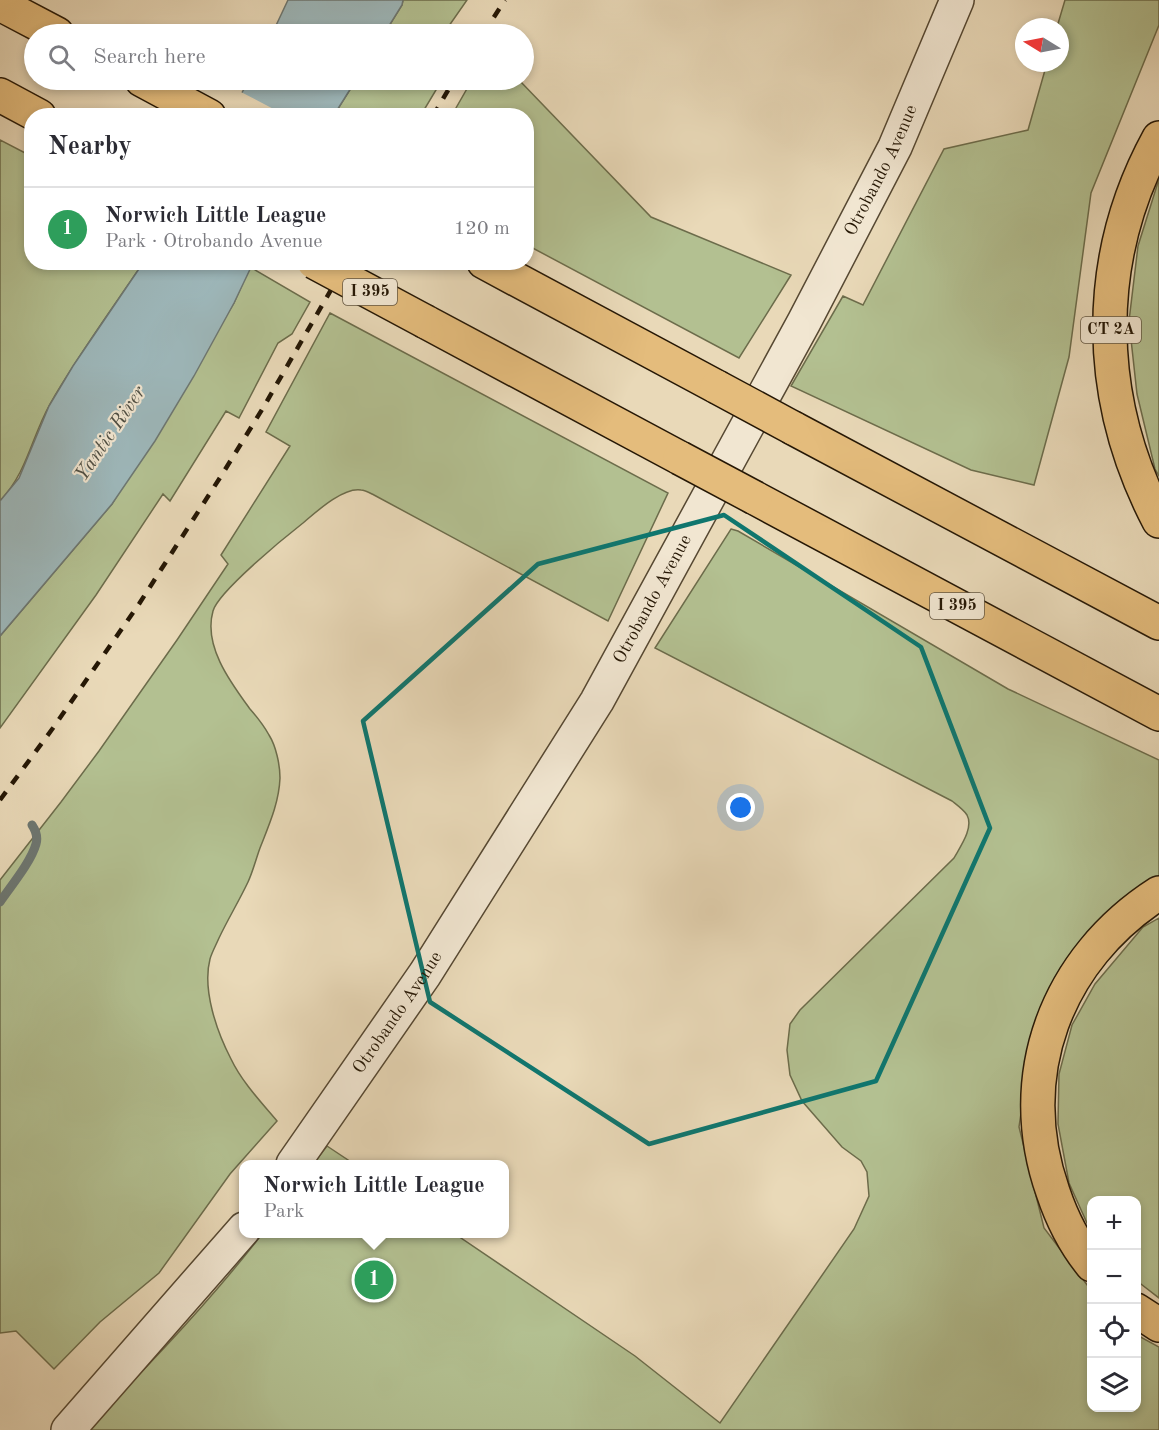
<!DOCTYPE html>
<html lang="en">
<head>
<meta charset="utf-8">
<style>
  body { margin:0; font-family:"Old Standard TT",serif; background:#f2f2f3; color:#2b2b33 }
  .controls { position:absolute; right:18px; bottom:18px; display:grid; overflow:hidden; border-radius:12px; box-shadow:0 3px 9px #0003 }
  .controls button { width:54px; height:54px; display:grid; place-items:center; padding:0; border:0; border-bottom:2px solid #e1e1e2; background:#fff; color:#2b2b33; font:30px sans-serif }
  .compass { position:absolute; left:1015px; top:18px; width:54px; height:54px; border-radius:50%; background:#fff; box-shadow:0 3px 9px #0003; rotate:280deg }
  .you { position:absolute; left:741px; top:808px; width:21px; height:21px; margin:-15px; border:4px solid #fff; border-radius:50%; background:#1a73e8; box-shadow:0 0 0 9px #1a73e833 }
  .badge { display:grid; place-items:center; width:39px; height:39px; border-radius:50%; background:#1a73e8; color:#fff; font-size:20px; font-weight:700 }
  .pin { position:absolute; translate:-50% -50%; border:3px solid #fff; box-shadow:0 2px 6px #0006 }
  .popup { position:absolute; left:239px; top:1160px; width:270px; height:78px; box-sizing:border-box; display:grid; place-content:center; border-radius:12px; background:#fff; filter:drop-shadow(0 2px 4px #0005); font-size:20px; white-space:nowrap; color:#7c7c81 }
  .popup b { font-size:22px; color:#2b2b33 }
  .popup::after { content:''; position:absolute; left:50%; top:100%; margin-left:-12px; border:12px solid transparent; border-top-color:#fff }
  .list { margin:0; padding:0; list-style:none }
  h2 { display:flex; justify-content:space-between; align-items:center; height:78px; margin:0; padding:0 24px; font-size:26px }
  h2 small { font-size:20px; font-weight:400; color:#7c7c81 }
  .list li { display:grid; grid-template-columns:39px 1fr auto; gap:18px; align-items:center; box-sizing:border-box; height:84px; padding:0 24px; border-top:2px solid #e1e1e2 }
  .list b { display:block; font-size:22px; white-space:nowrap }
  .list p { margin:0; font-size:20px; white-space:nowrap; color:#7c7c81 }
  .list em { font-size:20px; font-style:normal; color:#7c7c81 }
  .icon { flex:none; width:33px; height:33px; fill:none; stroke:currentColor; stroke-width:2; stroke-linecap:round; stroke-linejoin:round }
  .map { position:relative; flex:none; width:1159px; height:1430px; overflow:hidden }
  .search { position:absolute; background:#fff; box-shadow:0 3px 9px #0003; left:24px; top:24px; width:510px; height:66px; display:flex; align-items:center; gap:15px; box-sizing:border-box; padding:0 21px; border-radius:33px; color:#7c7c81; font-size:22px }
  .panel { position:absolute; background:#fff; box-shadow:0 3px 9px #0003; left:24px; top:108px; width:510px; height:162px; border-radius:24px }
  .map>svg:first-child { display:block }
</style>
</head>
<body>
<div class="map">
<svg width="1159" height="1430" viewBox="0 0 1159 1430">
  <rect width="100%" height="100%" fill="#e9d9b8"/>
  <filter id="stains"><feTurbulence type="fractalNoise" baseFrequency=".00333" numOctaves="4"/><feColorMatrix values="0 0 0 0 .2 0 0 0 0 .09 0 0 0 0 .02 0 0 0 .5 -.17"/></filter>
  <radialGradient id="worn" r=".72"><stop offset=".6" stop-color="#630" stop-opacity="0"/><stop offset="1" stop-color="#630" stop-opacity=".3"/></radialGradient>
  <path fill="#b3c091" stroke="#6c6c4b" stroke-width="1.5" d="M 403,0 L 467,0 L 444,33 L 445,34 L 384,34 L 402,5 Z
    M 1065,0 L 1159,0 L 1159,25 L 1091,193 L 1069,357 L 1034,485 L 971,470 L 791,386 L 843,296 L 863,305 L 944,149 L 1028,130 L 1047,63 L 1060,63 L 1060,27 L 1057,27 Z
    M 356,80 L 442,80 L 421,115 L 334,115 Z
    M 472,80 L 519,80 L 651,217 L 791,275 L 739,358 L 527,245 L 526,116 L 452,115 Z
    M 0,140 L 31,156 L 32,262 L 143,263 C 112,309 78,355 50,404 C 31,438 28,471 0,501 Z
    M 1159,179 L 1159,476 L 1155,469 L 1137,394 L 1129,321 L 1138,246 Z
    M 250,267 L 310,302 L 292,334 L 278,343 L 239,418 L 226,411 L 170,501 L 163,494 L 96,595 L 0,728 L 0,636 L 112,504 L 234,303 Z
    M 330,313 L 668,493 L 608,621 L 374,495 C 370,493 365,490 361,490 C 343,487 316,512 303,523 C 285,537 218,592 213,611 C 203,646 231,683 250,709 C 257,717 264,726 269,735 C 276,746 280,765 280,778 C 279,803 269,825 260,848 C 256,859 253,871 248,882 C 239,901 228,919 219,938 C 216,945 212,952 210,959 C 202,990 217,1032 231,1059 C 242,1082 261,1102 277,1121 L 230,1174 L 159,1273 L 100,1322 L 54,1369 L 16,1331 L 0,1333 L 0,880 L 61,802 L 99,751 L 177,640 L 228,564 L 221,555 L 290,446 L 266,432 Z
    M 731,529 L 738,531 L 1008,689 L 1159,760 L 1159,879 L 1117,907 L 1061,967 L 1032,1039 L 1019,1127 L 1044,1228 L 1091,1290 L 1092,1408 L 1136,1408 L 1137,1335 L 1159,1347 L 1159,1430 L 84,1430 C 147,1368 208,1304 262,1234 L 455,1234 L 635,1356 L 720,1423 L 854,1229 L 869,1196 L 867,1172 L 861,1161 L 842,1147 L 802,1101 L 790,1075 L 787,1050 L 790,1024 L 800,1010 L 954,858 C 960,847 974,828 967,815 C 964,810 957,805 952,801 L 655,648 Z
    M 1159,918 L 1159,1298 L 1137,1281 L 1136,1200 L 1092,1200 L 1091,1232 L 1069,1183 L 1058,1124 L 1059,1074 L 1072,1025 L 1095,984 L 1143,927 Z
    M 327,1146 L 354,1164 L 313,1164 Z"/>
  <path fill="#9db7ba" stroke="#6d7772" stroke-width="1.5" d="M 288,0 L 403,0 L 402,5 L 384,34 L 272,34 Z
    M 249,80 L 356,80 L 334,115 L 229,116 Z
    M 143,263 L 253,263 L 234,303 L 194,376 L 155,441 L 112,504 L 0,636 L 0,501 L 19,478 L 49,406 L 73,366 Z"/>
  <path fill="#e9d9b8" d="M 239,91 L 285,115 L 226,116 Z"/>
  <g fill="none" stroke-linecap="round" stroke-linejoin="round">
    <path stroke="#6d7772" stroke-width="9" d="M 0,902 C 11,886 31,862 36,844 C 38,837 36,831 32,825"/>
    <g stroke="#564832" stroke-width="36">
      <g id="tertiary">
        <path id="s1" d="M 293,1164 L 425,974 L 597,701 L 804,322 L 895,147 L 957,0"/>
        <path d="M 68,1430 L 244,1229"/>
      </g>
    </g>
    <g stroke="#251705" stroke-width="36">
      <path id="motorway" d="M 0,4 L 57,34
        M 142,80 L 209,116
        M 0,95 L 39,116
        M 1159,138 C 1092,260 1095,399 1159,521
        M 484,262 L 717,387
        M 426,322 L 680,458
        M 793,428 L 1159,623
        M 755,498 L 1159,714
        M 1092,1265 C 1074,1243 1062,1219 1053,1192 C 1012,1076 1056,959 1159,893
        M 1136,1310 L 1159,1325"/>
    </g>
    <use href="#tertiary" stroke="#f1e6d1" stroke-width="33"/>
    <use href="#motorway" stroke="#e4bc7c" stroke-width="33"/>
    <path stroke="#251705" stroke-width="4.5" stroke-dasharray="10 10" stroke-linecap="butt" d="M 483,34 L 505,0
      M 433,116 L 454,80
      M 0,800 L 53,728 L 139,604 L 223,473 L 263,408 L 347,262"/>
    <g stroke="#251705" stroke-width="36" stroke-linecap="butt">
      <path id="motorway-bridge" d="M 314,262 L 426,322
        M 717,387 L 793,428
        M 680,458 L 755,498"/>
    </g>
    <use href="#motorway-bridge" stroke="#e4bc7c" stroke-width="33"/>
  </g>
  <path fill="none" stroke="#0f766e" stroke-width="4.5" stroke-linejoin="round" d="M 724,515 L 921,647 L 990,828 L 876,1081 L 649,1144 L 430,1002 L 363,721 L 538,564 Z"/>
  <g text-anchor="middle" dominant-baseline="central" stroke-width="4.5" stroke-linejoin="round" paint-order="stroke">
    <g fill="#f1e6d1" stroke="#625542" stroke-width="1.5">
      <rect x="343" y="279" width="54" height="26" rx="4.5"/>
      <rect x="1081" y="317" width="60" height="26" rx="4.5"/>
      <rect x="930" y="593" width="54" height="26" rx="4.5"/>
    </g>
    <g font-size="16" font-weight="bold" fill="#251705">
      <text x="370" y="292">I 395</text>
      <text x="1111" y="330">CT 2A</text>
      <text x="957" y="606">I 395</text>
    </g>
    <g font-size="18" fill="#251705" stroke="#f1e6d1">
      <text stroke="none"><textPath href="#s1" startOffset="1156">Otrobando Avenue</textPath></text>
      <text stroke="none"><textPath href="#s1" startOffset="670">Otrobando Avenue</textPath></text>
      <text stroke="none"><textPath href="#s1" startOffset="184">Otrobando Avenue</textPath></text>
    </g>
    <g font-size="20" font-style="italic" fill="#4f4f44" stroke="#f1e6d1">
      <text transform="translate(111 434) rotate(-56)">Yantic River</text>
    </g>
  </g>
  <rect width="100%" height="100%" filter="url(#stains)"/>
  <rect width="100%" height="100%" fill="url(#worn)"/>
</svg>
<div class="controls">
<button>+</button>
<button>−</button>
<button><svg class="icon" aria-label="locate" viewBox="0 0 24 24"><circle cx="12" cy="12" r="6"/><path d="M12 2v4M12 18v4M2 12h4M18 12h4"/></svg></button>
<button><svg class="icon" aria-label="layers" viewBox="0 0 24 24"><path d="M12 4l9 5-9 5-9-5zM3 14l9 5 9-5"/></svg></button>
</div>
<svg class="compass" viewBox="-18 -18 36 36"><path d="M0-13l5 13h-10z" fill="#e53935"/><path d="M0 13l5-13h-10z" fill="#7c7c81"/></svg>
<div class="you"></div>
<div class="pin badge" style="left:374px;top:1280px;background:#2e9e5b">1</div>
<div class="popup"><b>Norwich Little League</b>Park</div>
<div class="search"><svg class="icon" aria-label="search" viewBox="0 0 24 24"><circle cx="10" cy="10" r="6"/><path d="M15 15l6 6"/></svg>Search here</div>
<section class="panel">
<h2>Nearby<small></small></h2>
<ul class="list">
<li><span class="badge" style="background:#2e9e5b">1</span><div><b>Norwich Little League</b><p>Park · Otrobando Avenue</p></div><em>120 m</em></li>
</ul>
</section>
</div>
</body>
</html>
